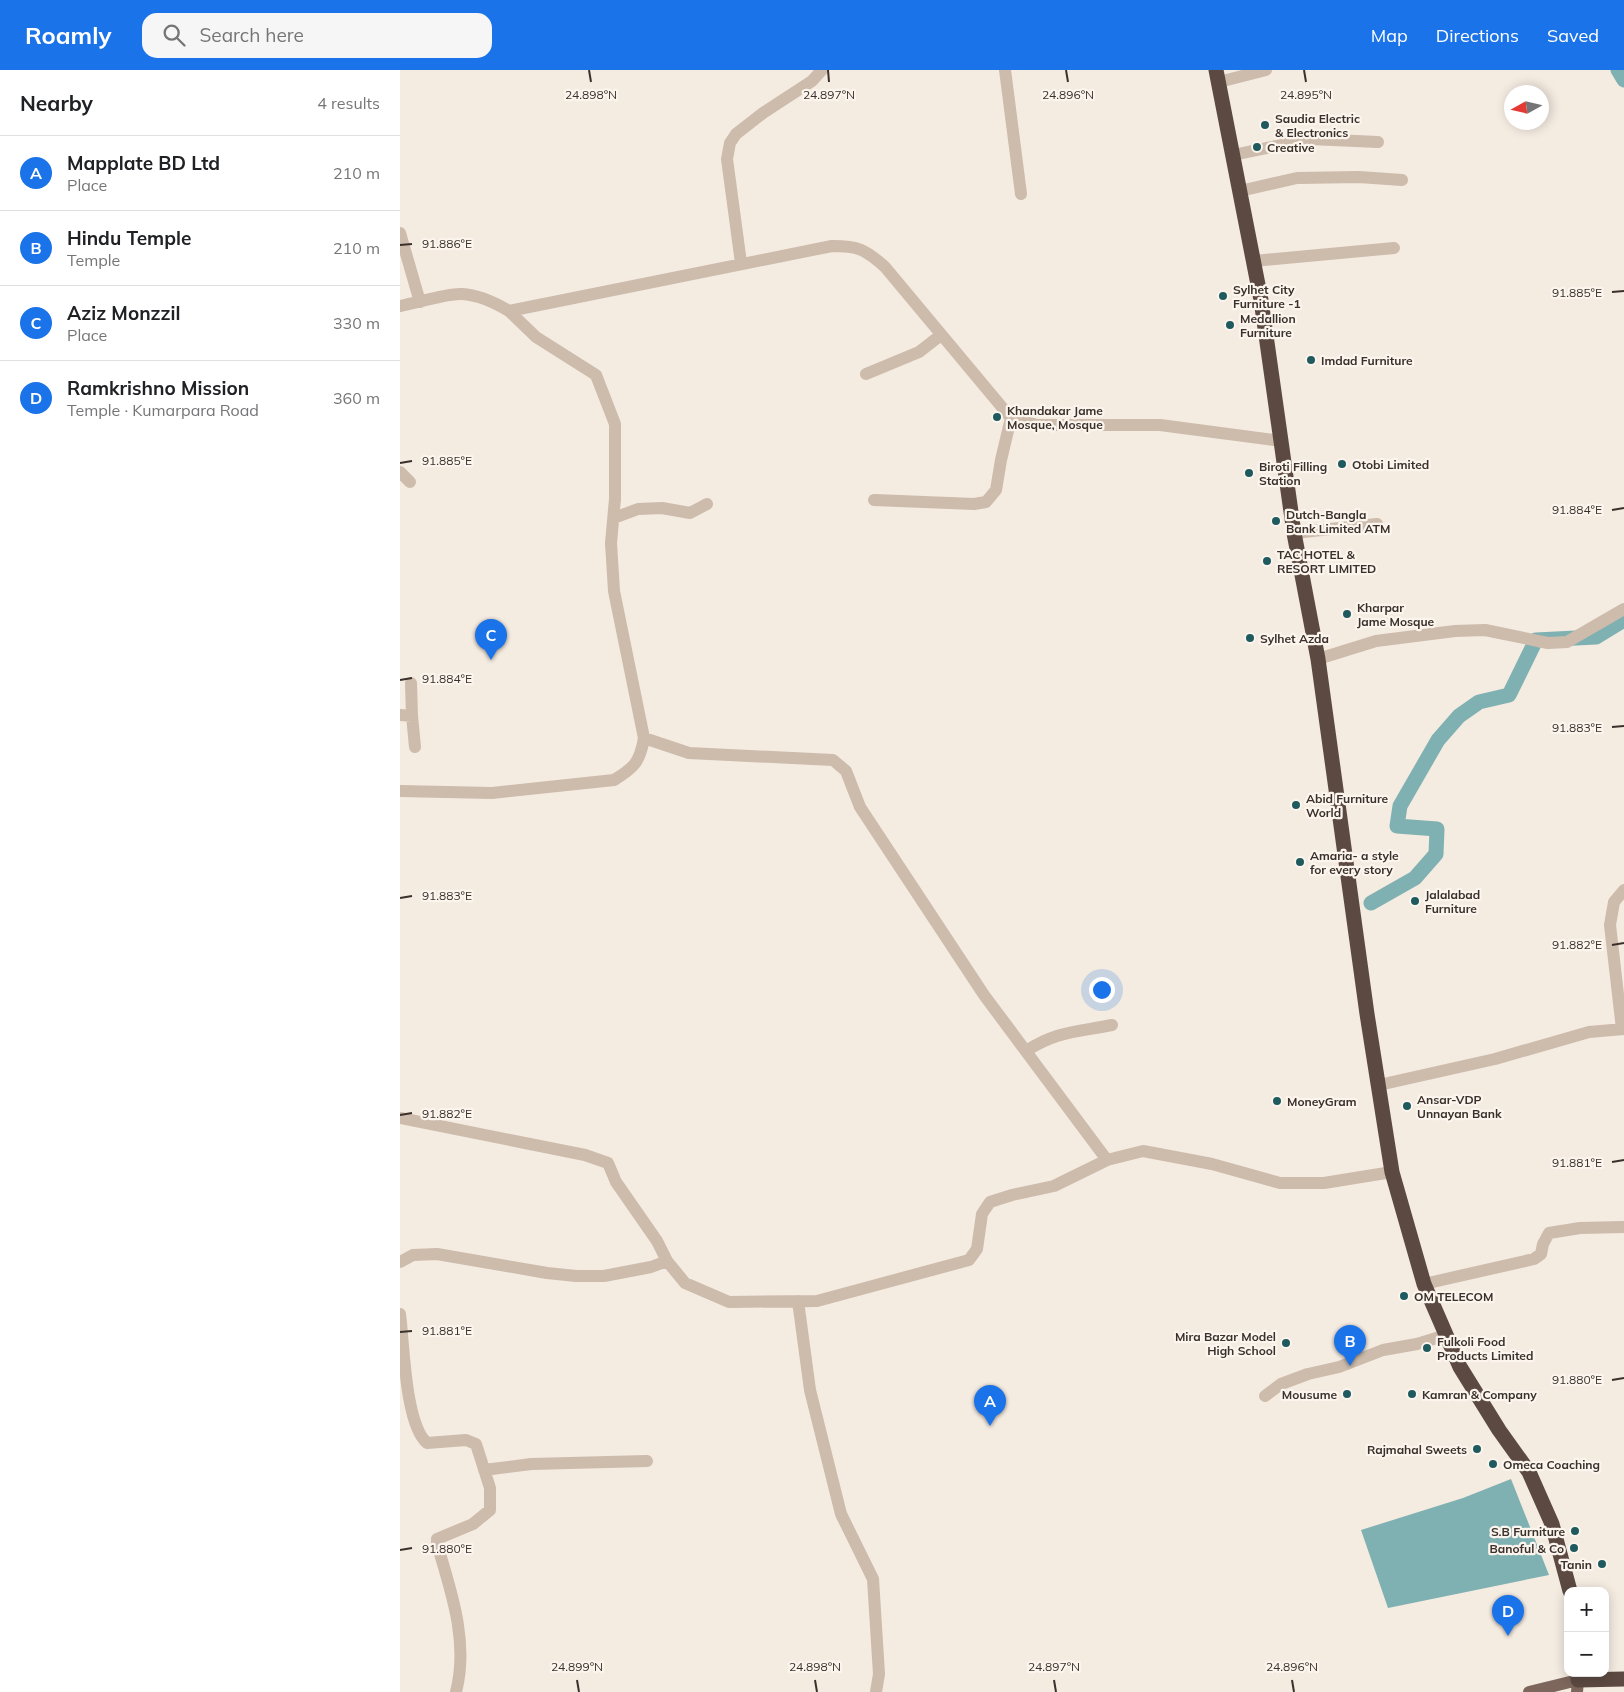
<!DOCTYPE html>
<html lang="en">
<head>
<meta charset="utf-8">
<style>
  body { margin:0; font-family:Mulish,sans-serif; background:#f6f6f6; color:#202124 }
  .controls { position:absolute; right:15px; bottom:15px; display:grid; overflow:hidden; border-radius:10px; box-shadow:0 2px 12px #0003 }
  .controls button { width:45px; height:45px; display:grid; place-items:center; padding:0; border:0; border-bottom:1px solid #e0e0e0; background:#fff; color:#202124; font:25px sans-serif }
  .compass { position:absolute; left:1104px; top:15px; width:45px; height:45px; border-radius:50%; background:#fff; box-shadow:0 2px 12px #0003; rotate:262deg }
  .you { position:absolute; left:701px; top:919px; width:18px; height:18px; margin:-12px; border:4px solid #fff; border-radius:50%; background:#1a73e8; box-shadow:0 0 0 8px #1a73e833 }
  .badge { display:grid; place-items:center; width:32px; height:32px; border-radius:50%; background:#1a73e8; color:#fff; font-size:16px; font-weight:700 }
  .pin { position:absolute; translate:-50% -41px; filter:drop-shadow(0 1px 2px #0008) }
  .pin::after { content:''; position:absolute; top:26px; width:18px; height:15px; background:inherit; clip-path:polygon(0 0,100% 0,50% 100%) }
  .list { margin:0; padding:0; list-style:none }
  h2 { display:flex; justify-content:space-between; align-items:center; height:65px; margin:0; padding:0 20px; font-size:21px }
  h2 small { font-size:16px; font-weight:400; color:#757577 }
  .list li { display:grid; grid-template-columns:32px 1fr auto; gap:15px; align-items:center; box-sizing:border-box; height:75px; padding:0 20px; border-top:1px solid #e0e0e0 }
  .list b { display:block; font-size:19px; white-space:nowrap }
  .list p { margin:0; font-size:16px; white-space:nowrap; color:#757577 }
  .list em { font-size:16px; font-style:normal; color:#757577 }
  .icon { flex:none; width:28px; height:28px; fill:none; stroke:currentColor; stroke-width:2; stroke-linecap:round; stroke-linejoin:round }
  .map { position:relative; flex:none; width:1224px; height:1622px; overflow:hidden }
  header { display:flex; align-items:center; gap:30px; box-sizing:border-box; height:70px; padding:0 25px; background:#1a73e8; color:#fff }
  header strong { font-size:24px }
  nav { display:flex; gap:28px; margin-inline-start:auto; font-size:18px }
  .search { width:350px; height:45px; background:#f6f6f6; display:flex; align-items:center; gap:12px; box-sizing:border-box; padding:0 18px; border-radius:15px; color:#757577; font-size:19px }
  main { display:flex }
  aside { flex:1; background:#fff }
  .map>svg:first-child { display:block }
</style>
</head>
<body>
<header>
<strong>Roamly</strong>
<div class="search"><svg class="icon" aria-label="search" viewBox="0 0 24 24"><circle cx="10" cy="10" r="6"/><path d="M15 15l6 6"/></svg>Search here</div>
<nav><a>Map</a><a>Directions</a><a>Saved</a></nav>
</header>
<main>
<aside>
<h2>Nearby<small>4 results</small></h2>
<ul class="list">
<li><span class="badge">A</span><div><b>Mapplate BD Ltd</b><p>Place</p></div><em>210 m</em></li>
<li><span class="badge">B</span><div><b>Hindu Temple</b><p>Temple</p></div><em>210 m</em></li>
<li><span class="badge">C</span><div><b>Aziz Monzzil</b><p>Place</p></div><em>330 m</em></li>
<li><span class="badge">D</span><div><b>Ramkrishno Mission</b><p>Temple · Kumarpara Road</p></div><em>360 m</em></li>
</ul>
</aside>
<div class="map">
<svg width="1224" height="1622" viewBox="0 0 1224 1622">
  <rect width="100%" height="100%" fill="#f4ebe1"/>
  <path fill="#7fb0b2" d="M 1111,1409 L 1149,1505 L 988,1538 L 961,1460 L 1063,1428 Z"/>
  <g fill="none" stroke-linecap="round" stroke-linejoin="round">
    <path stroke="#7fb0b2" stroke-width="15" d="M 1218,0 L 1224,10
      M 971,833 L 1015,808 L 1036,784 L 1037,759 L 997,756 L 1000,736 L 1038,670 L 1059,646 L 1079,632 L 1109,625 L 1136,570 L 1196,567 L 1224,550"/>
    <path stroke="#cdbbac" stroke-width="12" d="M 605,0 L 621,124
      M 819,12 L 866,0
      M 833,85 L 910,69 L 978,72
      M 840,121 L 897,108 L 959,107 L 1002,110
      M 0,163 L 20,232
      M 854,191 L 994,178
      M 341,193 L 327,89 L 330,73 L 336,64 L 363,43 L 412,11 L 422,0
      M 0,236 C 16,233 48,223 62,224 C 79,225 94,232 109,241 L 432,176 C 458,176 465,179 485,197 L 611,348 L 637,355 L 760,355 L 881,371
      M 109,241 L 136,267 L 196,305 L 215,354 L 215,429 L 211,473 L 214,521 L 244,668 L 289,683 L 433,690 L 446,701 L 460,737 L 584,925 L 707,1090
      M 466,304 L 519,282 L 541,265
      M 0,402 L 10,412
      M 474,430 L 574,434 L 586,432 L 596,420 L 601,390 L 611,348
      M 214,448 L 238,439 L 262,438 L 290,443 L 307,434
      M 894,463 L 977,454
      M 918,589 L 976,571 L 1055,561 L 1085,560 L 1148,573 L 1167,572 L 1224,539
      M 11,613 L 12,646
      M 0,645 L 12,646 L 15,677
      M 0,721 L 92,723 L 214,710 C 234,698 240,692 244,668
      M 1222,959 L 1210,855 L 1214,832 L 1224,820
      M 626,981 C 657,961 677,962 712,955
      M 979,1015 L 1095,989 L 1189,962 L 1224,959
      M 0,1048 L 185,1085 L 208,1093 L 216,1112 L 257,1171 L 267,1191 L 285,1213 L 329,1232 L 417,1231 L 569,1190 L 577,1179 L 582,1144 L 590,1132 L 612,1125 L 654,1116 L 707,1090 L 743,1081 L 812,1094 L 880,1113 L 924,1113 L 992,1102
      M 0,1192 L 13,1185 L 37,1184 L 147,1203 L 176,1206 L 204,1206 L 251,1197 L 267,1191
      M 1024,1214 L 1134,1189 L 1141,1184 L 1143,1174 L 1149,1163 L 1180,1158 L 1224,1157
      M 398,1231 L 410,1320 L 441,1444 L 473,1509 L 479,1604 L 476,1622
      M 0,1244 C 4,1274 5,1354 27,1373 L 66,1370 L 76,1374 L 90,1418 L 90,1440 L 73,1454 L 37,1469 L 37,1474 C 51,1521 69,1572 56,1622
      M 865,1326 L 881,1314 L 908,1304 L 939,1297 L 983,1280 L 1017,1274 L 1046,1265
      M 84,1400 L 131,1394 L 247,1391"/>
    <path stroke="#7d675c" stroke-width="12" d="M 1129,1622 L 1178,1610 L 1177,1622"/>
    <path stroke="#5c4a42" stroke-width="15" d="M 816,0 L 861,230 L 894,463 L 918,589 L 967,944 L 992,1102 L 1024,1214 L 1060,1297 L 1099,1360 L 1129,1402 L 1152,1454 L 1170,1521
      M 1178,1603 L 1178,1610 L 1224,1609"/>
  </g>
  <path fill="none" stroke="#3b302b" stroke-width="2" d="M 189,0 L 191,12M 428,0 L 429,12M 666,0 L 668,12M 904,0 L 906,12M 0,175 L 12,174M 1212,222 L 1224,221M 0,393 L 12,391M 1212,440 L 1224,438M 0,610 L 12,608M 1212,657 L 1224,656M 0,828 L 12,826M 1212,875 L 1224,873M 0,1045 L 12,1043M 1212,1092 L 1224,1090M 0,1262 L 12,1261M 1212,1310 L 1224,1308M 0,1480 L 12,1478M 177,1610 L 179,1622M 415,1610 L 417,1622M 654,1610 L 656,1622M 892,1610 L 894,1622"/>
  <g fill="#1f5a5e" stroke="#fbf5ee" stroke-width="2">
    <circle cx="865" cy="55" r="5"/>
    <circle cx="857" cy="77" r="5"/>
    <circle cx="823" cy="226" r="5"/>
    <circle cx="830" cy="255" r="5"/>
    <circle cx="911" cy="290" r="5"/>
    <circle cx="597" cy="347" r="5"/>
    <circle cx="942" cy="394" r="5"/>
    <circle cx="849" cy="403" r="5"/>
    <circle cx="876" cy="451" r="5"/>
    <circle cx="867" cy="491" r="5"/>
    <circle cx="947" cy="544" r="5"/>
    <circle cx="850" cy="568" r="5"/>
    <circle cx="896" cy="735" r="5"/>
    <circle cx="900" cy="792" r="5"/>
    <circle cx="1015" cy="831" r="5"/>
    <circle cx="877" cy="1031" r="5"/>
    <circle cx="1007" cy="1036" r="5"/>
    <circle cx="1004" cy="1226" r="5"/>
    <circle cx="886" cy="1273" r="5"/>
    <circle cx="1027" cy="1278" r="5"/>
    <circle cx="947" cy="1324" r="5"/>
    <circle cx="1012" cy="1324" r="5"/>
    <circle cx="1077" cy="1379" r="5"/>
    <circle cx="1093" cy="1394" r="5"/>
    <circle cx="1175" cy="1461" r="5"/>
    <circle cx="1174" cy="1478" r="5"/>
    <circle cx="1202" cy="1494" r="5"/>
  </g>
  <g text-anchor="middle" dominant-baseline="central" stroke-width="4.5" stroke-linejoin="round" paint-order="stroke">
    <g font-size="12" font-weight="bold" fill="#3b302b" stroke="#fbf5ee" text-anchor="start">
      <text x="875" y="48">Saudia Electric<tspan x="875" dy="14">&amp; Electronics</tspan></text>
      <text x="867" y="77">Creative</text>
      <text x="833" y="219">Sylhet City<tspan x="833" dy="14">Furniture -1</tspan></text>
      <text x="840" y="248">Medallion<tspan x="840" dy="14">Furniture</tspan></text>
      <text x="921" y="290">Imdad Furniture</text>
      <text x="607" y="340">Khandakar Jame<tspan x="607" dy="14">Mosque, Mosque</tspan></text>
      <text x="952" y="394">Otobi Limited</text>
      <text x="859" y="396">Biroti Filling<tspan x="859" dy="14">Station</tspan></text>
      <text x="886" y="444">Dutch-Bangla<tspan x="886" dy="14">Bank Limited ATM</tspan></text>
      <text x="877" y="484">TAC HOTEL &amp;<tspan x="877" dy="14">RESORT LIMITED</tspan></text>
      <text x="957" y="537">Kharpar<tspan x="957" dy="14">Jame Mosque</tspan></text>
      <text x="860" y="568">Sylhet Azda</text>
      <text x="906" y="728">Abid Furniture<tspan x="906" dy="14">World</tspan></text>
      <text x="910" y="785">Amaria- a style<tspan x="910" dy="14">for every story</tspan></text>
      <text x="1025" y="824">Jalalabad<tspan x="1025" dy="14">Furniture</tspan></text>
      <text x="1017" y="1029">Ansar-VDP<tspan x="1017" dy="14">Unnayan Bank</tspan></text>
      <text x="887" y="1031">MoneyGram</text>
      <text x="1014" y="1226">OM TELECOM</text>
      <text x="876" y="1266" text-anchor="end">Mira Bazar Model<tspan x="876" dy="14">High School</tspan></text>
      <text x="1037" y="1271">Fulkoli Food<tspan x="1037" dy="14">Products Limited</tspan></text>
      <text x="937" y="1324" text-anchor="end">Mousume</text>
      <text x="1022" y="1324">Kamran &amp; Company</text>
      <text x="1067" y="1379" text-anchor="end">Rajmahal Sweets</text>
      <text x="1103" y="1394">Omeca Coaching</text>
      <text x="1165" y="1461" text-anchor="end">S.B Furniture</text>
      <text x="1164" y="1478" text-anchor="end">Banoful &amp; Co</text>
      <text x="1192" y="1494" text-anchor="end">Tanin</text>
    </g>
  </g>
  <g font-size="12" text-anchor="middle" fill="#3b302b" stroke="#fbf5ee" stroke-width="4.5" stroke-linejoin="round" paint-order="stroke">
    <text x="191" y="29">24.898°N</text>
    <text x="429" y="29">24.897°N</text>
    <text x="668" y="29">24.896°N</text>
    <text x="906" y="29">24.895°N</text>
    <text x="47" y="178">91.886°E</text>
    <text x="1177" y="227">91.885°E</text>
    <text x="47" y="395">91.885°E</text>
    <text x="1177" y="444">91.884°E</text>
    <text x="47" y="613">91.884°E</text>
    <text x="1177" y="662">91.883°E</text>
    <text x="47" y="830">91.883°E</text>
    <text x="1177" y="879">91.882°E</text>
    <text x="47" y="1048">91.882°E</text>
    <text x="1177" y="1097">91.881°E</text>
    <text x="47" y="1265">91.881°E</text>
    <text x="1177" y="1314">91.880°E</text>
    <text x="47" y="1483">91.880°E</text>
    <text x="177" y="1601">24.899°N</text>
    <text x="415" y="1601">24.898°N</text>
    <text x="654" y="1601">24.897°N</text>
    <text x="892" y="1601">24.896°N</text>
  </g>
</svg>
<div class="controls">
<button>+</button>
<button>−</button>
</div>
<svg class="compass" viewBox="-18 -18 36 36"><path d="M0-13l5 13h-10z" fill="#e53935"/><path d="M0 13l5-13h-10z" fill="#757577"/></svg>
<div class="you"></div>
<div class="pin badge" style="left:590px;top:1356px">A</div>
<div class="pin badge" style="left:950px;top:1296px">B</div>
<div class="pin badge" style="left:91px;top:590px">C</div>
<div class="pin badge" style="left:1108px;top:1566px">D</div>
</div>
</main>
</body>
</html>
